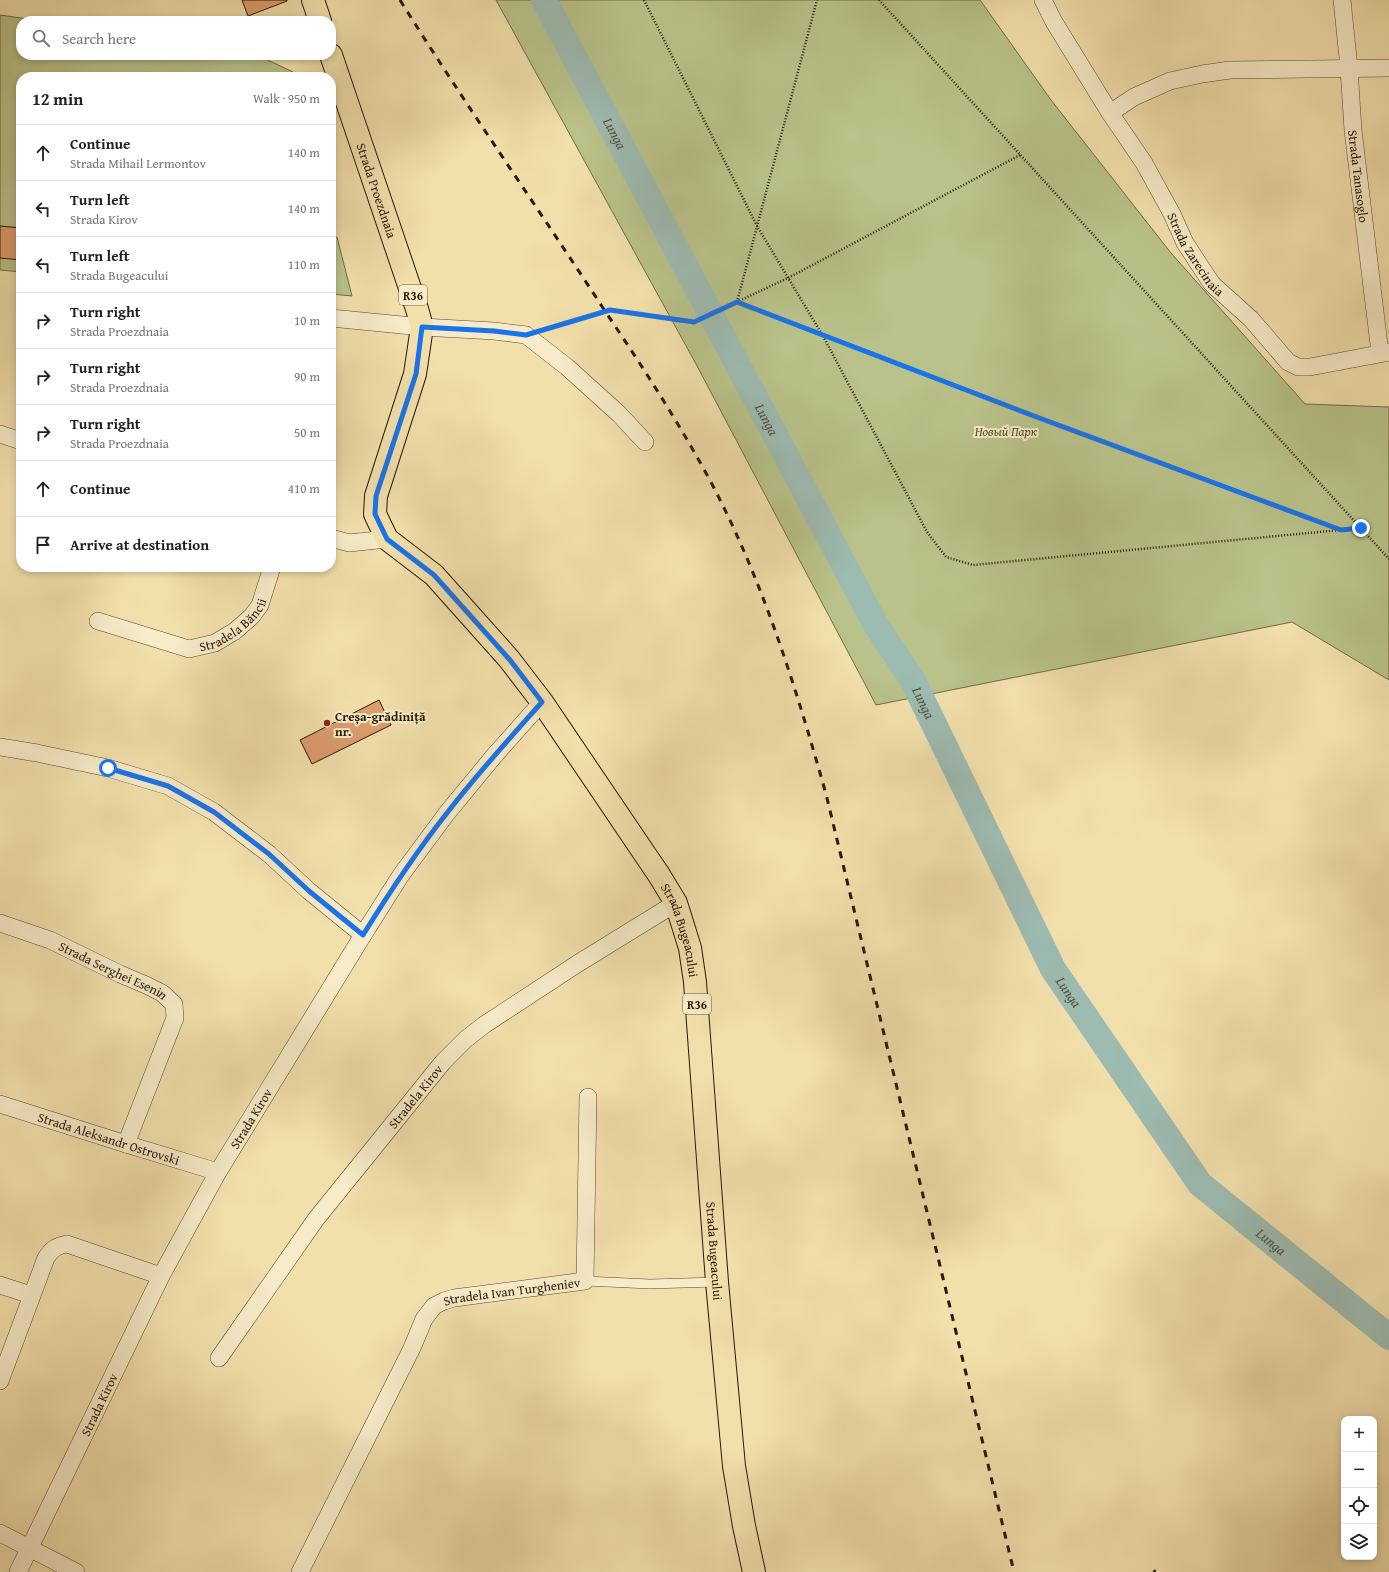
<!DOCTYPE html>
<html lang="en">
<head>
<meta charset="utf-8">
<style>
  body { margin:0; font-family:"Gentium Book Plus",serif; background:#f6f6f6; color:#202124 }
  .controls { position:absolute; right:12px; bottom:12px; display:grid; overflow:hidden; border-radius:8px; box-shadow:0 2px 6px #0003 }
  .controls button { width:36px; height:36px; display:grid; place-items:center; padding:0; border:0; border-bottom:1px solid #e0e0e0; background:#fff; color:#202124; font:20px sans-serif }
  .stop { position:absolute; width:12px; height:12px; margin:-9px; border:3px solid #1a73e8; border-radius:50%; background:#fff }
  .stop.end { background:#1a73e8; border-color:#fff; box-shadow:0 1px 4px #0008 }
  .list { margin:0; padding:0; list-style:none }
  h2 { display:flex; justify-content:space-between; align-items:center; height:52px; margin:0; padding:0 16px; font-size:17px }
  h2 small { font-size:13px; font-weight:400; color:#757577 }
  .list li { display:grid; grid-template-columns:26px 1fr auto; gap:12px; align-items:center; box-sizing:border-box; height:56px; padding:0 16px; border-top:1px solid #e0e0e0 }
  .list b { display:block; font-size:15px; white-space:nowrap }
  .list p { margin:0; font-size:13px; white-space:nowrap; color:#757577 }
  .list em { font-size:13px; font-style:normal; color:#757577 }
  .icon { flex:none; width:22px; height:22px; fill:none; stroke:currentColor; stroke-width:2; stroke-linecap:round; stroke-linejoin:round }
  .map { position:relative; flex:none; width:1389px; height:1572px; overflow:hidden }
  .search { position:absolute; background:#fff; box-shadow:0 2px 6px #0003; left:16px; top:16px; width:320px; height:44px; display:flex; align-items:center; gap:10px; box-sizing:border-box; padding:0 14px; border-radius:16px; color:#757577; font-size:15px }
  .panel { position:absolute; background:#fff; box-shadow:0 2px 6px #0003; left:16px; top:72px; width:320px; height:500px; border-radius:16px }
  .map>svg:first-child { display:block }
</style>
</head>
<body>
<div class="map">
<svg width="1389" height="1572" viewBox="0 0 1389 1572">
  <rect width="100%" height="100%" fill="#f2e0ac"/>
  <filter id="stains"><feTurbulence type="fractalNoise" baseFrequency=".005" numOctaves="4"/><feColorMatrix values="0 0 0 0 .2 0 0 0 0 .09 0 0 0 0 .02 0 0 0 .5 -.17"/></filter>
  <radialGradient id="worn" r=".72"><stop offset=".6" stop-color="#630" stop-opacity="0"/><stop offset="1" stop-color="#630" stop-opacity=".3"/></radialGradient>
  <path fill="#b9c28a" stroke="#706c45" d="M 496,0 L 980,0 L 1051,100 L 1171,253 L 1305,404 L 1389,407 L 1389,680 L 1292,622 L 876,705 L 696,364 Z
    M 0,15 L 42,21 L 21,21 L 21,55 L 257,55 L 293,72 L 295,77 L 21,77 L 21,272 L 0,270 Z
    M 337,237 L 352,296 L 331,294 L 331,239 Z"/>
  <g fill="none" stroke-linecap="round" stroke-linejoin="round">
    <path stroke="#9dbbb1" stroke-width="26" id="s1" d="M 544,0 L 876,625 L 912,679 L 1053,969 L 1200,1184 L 1389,1337"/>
  </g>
  <path fill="#dc9c6e" stroke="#281700" d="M 242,0 L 287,0 L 287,1 L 248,16 Z
    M 0,226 L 21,228 L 21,260 L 0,258 Z
    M 379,700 L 391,725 L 312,764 L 300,740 Z"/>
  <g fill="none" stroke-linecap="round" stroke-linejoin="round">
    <g stroke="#5a492b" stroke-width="10">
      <path id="service" d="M 585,1281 L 650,1284 L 717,1282"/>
    </g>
    <g stroke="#5a492b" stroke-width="18">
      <g id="minor">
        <path id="s2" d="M 1043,0 L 1054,22 L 1110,113 L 1144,163 L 1172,214 L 1185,243 L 1212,284 L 1251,319 L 1288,362 L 1298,367 L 1310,367 L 1389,352"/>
        <path id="s3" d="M 1342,0 L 1349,68 L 1353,130 L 1380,353"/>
        <path d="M 1110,113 L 1134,97 L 1170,81 L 1202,74 L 1230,70 L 1389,68"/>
        <path d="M 331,318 L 422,327 L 494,331 L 526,335 L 567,367 L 619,414 L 645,442"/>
        <path d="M 0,434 L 21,441"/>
        <path d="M 331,538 L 349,543 L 387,539"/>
        <path id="s4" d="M 98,621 L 189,649 L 215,643 L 235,631 L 252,616 L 260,605 L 272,567"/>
        <path d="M 0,747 L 37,753 L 108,768 L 168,786 L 214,812 L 269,854 L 309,891 L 363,935"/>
        <path id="s5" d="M 0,923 L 50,940 L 120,974 L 146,985 L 162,993 L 174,1004 L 175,1018 L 126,1144"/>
        <path id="s6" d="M 0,1104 L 126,1144 L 218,1172"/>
        <path d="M 0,1285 L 31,1295"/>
        <path id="s7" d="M 219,1358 L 316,1219 L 443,1062 L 466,1039 L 484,1025 L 577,964 L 676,903"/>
        <path d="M 0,1381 L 46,1258 C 52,1249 56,1246 67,1244 L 161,1276"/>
        <path d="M 0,1533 L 76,1572"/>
        <path id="s8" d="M 18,1572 L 161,1276 L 218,1172 L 363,935 L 401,875 L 447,813 L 494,756 L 542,702"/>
        <path id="s9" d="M 300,1572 L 412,1348 L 424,1319 L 434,1306 L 444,1301 L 454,1298 L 585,1281 L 588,1097"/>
      </g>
    </g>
    <g stroke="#281700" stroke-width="24">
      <g id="primary">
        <path d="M 313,0 L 320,21"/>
        <path id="s10" d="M 331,55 L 417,309 L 422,327 L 415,374 L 376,496 L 375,514 L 387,539 L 434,575 L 509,659 L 542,702 L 659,875 L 676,903 L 690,948 L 695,982 L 717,1282 L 734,1466 L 744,1526 L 754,1572"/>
      </g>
    </g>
    <path stroke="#281700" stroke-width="2.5" stroke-dasharray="1 2" stroke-linecap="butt" d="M 644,0 L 757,226 L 823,336 L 927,532 L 946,557 L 973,565 L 1361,528
      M 879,0 L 1389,559
      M 737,302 L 817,0
      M 737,303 L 1034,416 L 1338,529
      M 544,330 L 610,310 L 694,322 L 788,278 L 1020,155"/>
    <use href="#service" stroke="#f7ebc9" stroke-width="9"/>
    <use href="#minor" stroke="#f7ebc9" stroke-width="17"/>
    <use href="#primary" stroke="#f2e0ac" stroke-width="22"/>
    <path stroke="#281700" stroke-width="3" stroke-dasharray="7 7" stroke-linecap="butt" d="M 400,0 C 465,104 536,205 603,308 C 642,366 680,424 713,486 C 764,584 796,688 826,794 L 1014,1572
      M 1154,1570 L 1155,1572"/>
  </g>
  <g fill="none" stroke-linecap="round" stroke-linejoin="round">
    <path stroke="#1a73e8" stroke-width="5" d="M 108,768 L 168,786 L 214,812 L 269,854 L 309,891 L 363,935 C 389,893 416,852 447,813 C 477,774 510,738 542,702 L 510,660 L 434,575 L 387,539 L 375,514 L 376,496 L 416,374 L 422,327 L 494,331 L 526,335 L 610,310 L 694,322 L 737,302 L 1034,416 L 1341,530 L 1361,528"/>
  </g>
  <circle fill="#8f2418" stroke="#f7ebc9" stroke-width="1.5" cx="327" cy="723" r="4"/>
  <g text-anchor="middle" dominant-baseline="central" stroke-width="4" stroke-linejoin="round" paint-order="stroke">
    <g fill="#f7ebc9" stroke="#66573c" stroke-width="1">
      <rect x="399" y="285" width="28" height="20" rx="3"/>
      <rect x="683" y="994" width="28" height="20" rx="3"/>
    </g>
    <g font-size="12" font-weight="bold" fill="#281700">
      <text x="413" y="295">R36</text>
      <text x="697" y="1004">R36</text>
    </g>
    <g font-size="13" fill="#281700" stroke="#f7ebc9">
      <text stroke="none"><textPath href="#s3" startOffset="177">Strada Tanasoglo</textPath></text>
      <text stroke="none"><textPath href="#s10" startOffset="143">Strada Proezdnaia</textPath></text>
      <text stroke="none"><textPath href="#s2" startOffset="297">Strada Zarecinaia</textPath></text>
      <text stroke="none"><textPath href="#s4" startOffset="147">Stradela Băncii</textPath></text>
      <text stroke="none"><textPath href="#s10" startOffset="1003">Strada Bugeacului</textPath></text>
      <text stroke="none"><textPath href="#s5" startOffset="123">Strada Serghei Esenin</textPath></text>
      <text stroke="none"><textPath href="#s7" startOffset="327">Stradela Kirov</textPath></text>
      <text stroke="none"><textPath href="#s8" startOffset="510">Strada Kirov</textPath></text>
      <text stroke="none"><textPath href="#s6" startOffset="114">Strada Aleksandr Ostrovski</textPath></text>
      <text stroke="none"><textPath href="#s10" startOffset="1327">Strada Bugeacului</textPath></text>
      <text stroke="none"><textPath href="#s9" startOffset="378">Stradela Ivan Turgheniev</textPath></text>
      <text stroke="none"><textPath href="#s8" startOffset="186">Strada Kirov</textPath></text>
    </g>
    <g font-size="13" font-style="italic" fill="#544a29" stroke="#f7ebc9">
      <text x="1006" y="431">Новый Парк</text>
    </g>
    <g font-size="13" font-weight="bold" fill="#281700" stroke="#f7ebc9" text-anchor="start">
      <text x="335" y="716">Creșa-grădiniță<tspan x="335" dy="15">nr.</tspan></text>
    </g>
    <g font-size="14" font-style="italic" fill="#51503e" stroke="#f7ebc9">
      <text stroke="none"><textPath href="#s1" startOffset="151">Lunga</textPath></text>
      <text stroke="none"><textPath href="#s1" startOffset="475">Lunga</textPath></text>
      <text stroke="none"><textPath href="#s1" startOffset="799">Lunga</textPath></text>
      <text stroke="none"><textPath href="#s1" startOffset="1123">Lunga</textPath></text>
      <text stroke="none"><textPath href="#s1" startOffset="1447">Lunga</textPath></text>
    </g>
  </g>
  <rect width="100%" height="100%" filter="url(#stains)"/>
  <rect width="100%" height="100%" fill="url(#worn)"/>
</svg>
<div class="controls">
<button>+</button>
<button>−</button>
<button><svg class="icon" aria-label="locate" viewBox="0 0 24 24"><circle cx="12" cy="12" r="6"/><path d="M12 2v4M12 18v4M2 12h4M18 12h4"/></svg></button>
<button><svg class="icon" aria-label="layers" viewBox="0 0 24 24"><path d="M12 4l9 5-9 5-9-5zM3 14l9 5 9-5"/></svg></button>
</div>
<div class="stop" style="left:108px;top:768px"></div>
<div class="stop end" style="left:1361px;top:528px"></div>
<div class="search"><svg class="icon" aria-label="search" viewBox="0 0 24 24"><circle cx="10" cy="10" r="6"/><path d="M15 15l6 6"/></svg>Search here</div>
<section class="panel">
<h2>12 min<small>Walk · 950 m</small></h2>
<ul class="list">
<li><svg class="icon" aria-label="ahead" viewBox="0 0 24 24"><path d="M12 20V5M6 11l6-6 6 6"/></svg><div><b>Continue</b><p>Strada Mihail Lermontov</p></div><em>140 m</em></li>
<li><svg class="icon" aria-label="left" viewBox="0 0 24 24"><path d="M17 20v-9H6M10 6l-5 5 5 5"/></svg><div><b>Turn left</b><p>Strada Kirov</p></div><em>140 m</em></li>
<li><svg class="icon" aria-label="left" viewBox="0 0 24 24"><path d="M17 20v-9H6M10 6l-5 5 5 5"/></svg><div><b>Turn left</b><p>Strada Bugeacului</p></div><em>110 m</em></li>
<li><svg class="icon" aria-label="right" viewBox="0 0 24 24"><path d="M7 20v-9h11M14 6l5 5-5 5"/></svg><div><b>Turn right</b><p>Strada Proezdnaia</p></div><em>10 m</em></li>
<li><svg class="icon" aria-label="right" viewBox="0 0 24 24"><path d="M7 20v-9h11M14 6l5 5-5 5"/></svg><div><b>Turn right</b><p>Strada Proezdnaia</p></div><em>90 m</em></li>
<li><svg class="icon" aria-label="right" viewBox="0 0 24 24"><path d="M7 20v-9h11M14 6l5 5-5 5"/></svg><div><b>Turn right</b><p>Strada Proezdnaia</p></div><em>50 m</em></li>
<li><svg class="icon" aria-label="ahead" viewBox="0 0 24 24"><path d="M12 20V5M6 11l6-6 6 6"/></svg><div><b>Continue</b></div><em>410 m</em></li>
<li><svg class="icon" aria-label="arrive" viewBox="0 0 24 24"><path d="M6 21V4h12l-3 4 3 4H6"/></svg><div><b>Arrive at destination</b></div></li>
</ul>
</section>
</div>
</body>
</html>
